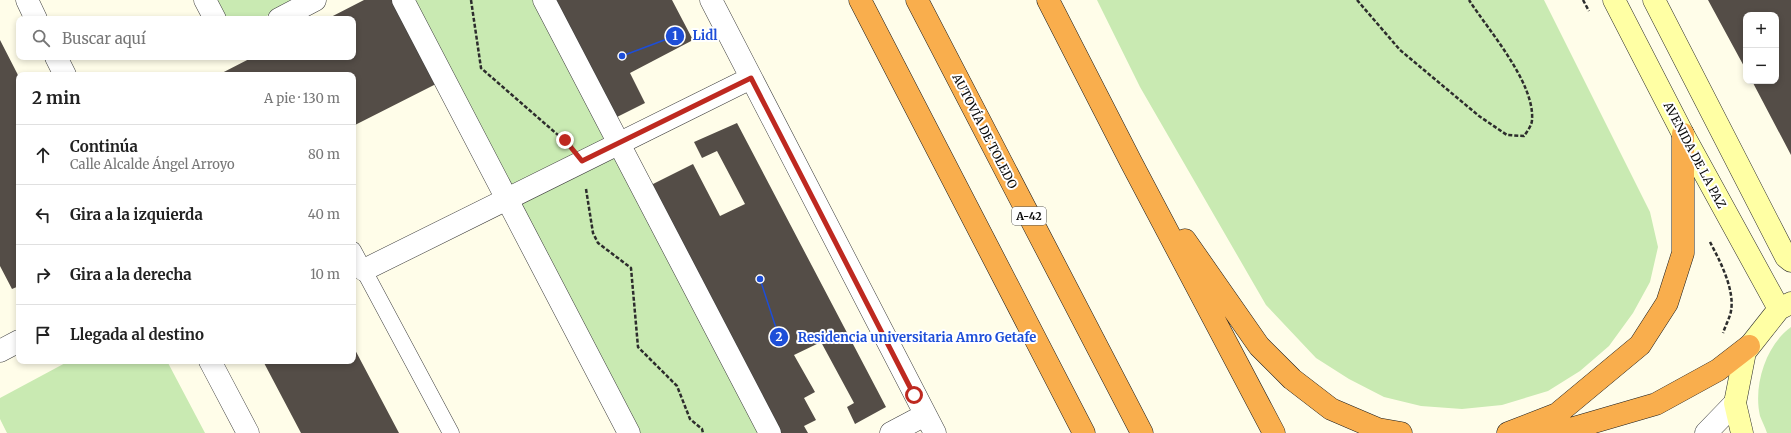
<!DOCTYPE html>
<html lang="es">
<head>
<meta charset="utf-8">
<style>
  body { margin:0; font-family:Merriweather,serif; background:#f6f6f6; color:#222 }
  .controls { position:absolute; right:12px; top:12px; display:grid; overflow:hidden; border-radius:8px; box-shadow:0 2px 6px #0003 }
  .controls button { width:36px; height:36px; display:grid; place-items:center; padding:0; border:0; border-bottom:1px solid #e0e0e0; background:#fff; color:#222; font:20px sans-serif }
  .stop { position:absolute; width:12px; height:12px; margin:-9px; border:3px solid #be2920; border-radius:50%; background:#fff }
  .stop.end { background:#be2920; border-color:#fff; box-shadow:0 1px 4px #0008 }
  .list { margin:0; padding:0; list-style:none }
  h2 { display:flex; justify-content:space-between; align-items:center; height:52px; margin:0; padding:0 16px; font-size:17px }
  h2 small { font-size:13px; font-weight:400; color:#767676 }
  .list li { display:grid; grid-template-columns:26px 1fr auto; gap:12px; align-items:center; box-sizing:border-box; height:60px; padding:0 16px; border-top:1px solid #e0e0e0 }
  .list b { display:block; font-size:15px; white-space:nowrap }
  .list p { margin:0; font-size:13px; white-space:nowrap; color:#767676 }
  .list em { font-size:13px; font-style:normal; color:#767676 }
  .icon { flex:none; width:22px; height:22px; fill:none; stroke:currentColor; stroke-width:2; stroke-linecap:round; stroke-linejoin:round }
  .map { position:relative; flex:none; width:1791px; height:433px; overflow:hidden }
  .search { position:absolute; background:#fff; box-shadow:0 2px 6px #0003; left:16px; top:16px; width:340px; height:44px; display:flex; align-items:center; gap:10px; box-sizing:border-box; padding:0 14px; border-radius:8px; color:#767676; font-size:15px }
  .panel { position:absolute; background:#fff; box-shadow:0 2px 6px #0003; left:16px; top:72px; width:340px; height:292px; border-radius:8px }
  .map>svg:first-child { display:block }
</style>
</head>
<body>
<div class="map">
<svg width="1791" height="433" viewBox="0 0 1791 433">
  <rect width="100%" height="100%" fill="#fffde9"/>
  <path fill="#c9eab2" d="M 216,0 L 296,0 L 261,19 L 226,19 Z
    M 412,0 L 537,0 L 762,433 L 639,433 Z
    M 1097,0 L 1544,0 L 1650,212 L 1658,247 L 1650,282 L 1633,313 L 1609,346 L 1580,371 L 1548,391 L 1502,405 L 1462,409 L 1421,406 L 1384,397 L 1349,379 L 1316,358 L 1266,305 L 1140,87 Z
    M 1791,327 L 1791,433 L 1767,433 C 1765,427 1762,421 1760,416 C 1753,385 1766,345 1791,327 Z
    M 69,361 L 167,361 L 205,433 L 7,433 L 0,419 L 0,398 Z"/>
  <path fill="#544d47" d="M 364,0 L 393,0 L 436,84 L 353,126 L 353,75 L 218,75 L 253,57 L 353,57 L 353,19 L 327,19 Z
    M 553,0 L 672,0 L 693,40 L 630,73 L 645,103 L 615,118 Z
    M 1708,0 L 1791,0 L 1791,155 L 1752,81 L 1776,81 L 1776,15 L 1746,15 L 1746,70 Z
    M 0,40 L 19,77 L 19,286 L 12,289 L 0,266 Z
    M 737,123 L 886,407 L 855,424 L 847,407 L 854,403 L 821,342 L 794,355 L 815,392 L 804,398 L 816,420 L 804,426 L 808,433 L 781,433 L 651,185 L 693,164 L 720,216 L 745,204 L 717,151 L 702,158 L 694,142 Z
    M 353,346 L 399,433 L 301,433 L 263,361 L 353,361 Z"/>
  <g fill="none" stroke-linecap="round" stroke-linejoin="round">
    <g stroke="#3e3e3e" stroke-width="17">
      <path id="lane" d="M 353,250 L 451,433"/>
    </g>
    <g stroke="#3e3e3e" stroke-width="23">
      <path id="street" d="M 27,0 L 36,19
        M 205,0 L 215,19
        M 403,0 L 629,433
        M 544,0 L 770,433
        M 711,0 L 935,433
        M 279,19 L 315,0
        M 56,57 L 65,75
        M 364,270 L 751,78
        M 0,351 L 19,341
        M 210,361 L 248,433
        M 891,433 L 925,415
        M 1706,433 L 1735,403"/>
    </g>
    <g stroke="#2d2d2d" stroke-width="23">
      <path id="secondary" d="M 1614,0 L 1683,134 L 1779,309
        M 1654,0 L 1786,257 L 1791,261
        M 1742,433 L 1735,403 L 1745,352 L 1779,309 L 1791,303"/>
    </g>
    <g stroke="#1c1c1c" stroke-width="23">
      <path id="highway" d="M 860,0 L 1084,433
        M 917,0 L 1142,433
        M 1048,0 L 1131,162 L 1274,433
        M 1185,240 L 1259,346 L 1292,379 L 1331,409 L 1378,429 L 1401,433
        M 1508,433 L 1557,414 L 1640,345 L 1667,303 L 1683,253 L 1683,134
        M 1542,433 L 1570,429 L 1656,404 L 1718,370 L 1749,346"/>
    </g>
    <path stroke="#2d2d2d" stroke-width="2.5" stroke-dasharray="4 2" stroke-linecap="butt" d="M 471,0 L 481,68 L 566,142
      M 1357,0 L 1400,50 L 1479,116 L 1507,135 L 1524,136 C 1527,132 1532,125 1532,120 C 1535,83 1489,31 1469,0
      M 1583,0 L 1589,11
      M 586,189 L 593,233 L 598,243 L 631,268 L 638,347 L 677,386 L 690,419 L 702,429 L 703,433
      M 1710,242 C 1720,261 1737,293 1730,315 C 1728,321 1725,327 1723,333"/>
    <use href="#lane" stroke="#fff" stroke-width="16"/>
    <use href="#street" stroke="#fff" stroke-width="22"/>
    <use href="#secondary" stroke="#ffffa4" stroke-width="22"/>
    <use href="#highway" stroke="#f9ae4d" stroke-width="22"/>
  </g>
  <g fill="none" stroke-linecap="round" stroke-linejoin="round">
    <path stroke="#be2920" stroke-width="5" d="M 565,140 L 582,161 L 751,78 L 914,395"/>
  </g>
  <g text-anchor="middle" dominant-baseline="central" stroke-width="4" stroke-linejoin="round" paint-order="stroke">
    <rect fill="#fff" stroke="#545454" stroke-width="1" x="1012" y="207" width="34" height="18" rx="3"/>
    <g font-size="11" font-weight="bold" fill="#0b0b0b">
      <text x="1029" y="216">A-42</text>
    </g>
    <g font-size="12" fill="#0b0b0b" stroke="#fff">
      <text transform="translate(985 131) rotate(63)">AUTOVÍA DE TOLEDO</text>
      <text transform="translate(1695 155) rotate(62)">AVENIDA DE LA PAZ</text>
    </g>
  </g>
  <path fill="none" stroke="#1d4ed8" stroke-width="1.5" d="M622 56L675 36M760 279L779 337"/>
  <g fill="#1d4ed8" stroke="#fff" stroke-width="1.5">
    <circle cx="622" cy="56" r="4"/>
    <circle cx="760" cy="279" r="4"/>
    <circle cx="675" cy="36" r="10"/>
    <circle cx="779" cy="337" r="10"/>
  </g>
  <g font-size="12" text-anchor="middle" font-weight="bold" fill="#fff">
    <text x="675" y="40">1</text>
    <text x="779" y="341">2</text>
  </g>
  <g font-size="13" text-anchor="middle" font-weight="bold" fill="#1d4ed8" stroke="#fff" stroke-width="4" stroke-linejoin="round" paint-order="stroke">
    <text x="705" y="40">Lidl</text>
    <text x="917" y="342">Residencia universitaria Amro Getafe</text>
  </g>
</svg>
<div class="controls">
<button>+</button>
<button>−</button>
</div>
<div class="stop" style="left:914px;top:395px"></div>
<div class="stop end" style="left:565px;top:140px"></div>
<div class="search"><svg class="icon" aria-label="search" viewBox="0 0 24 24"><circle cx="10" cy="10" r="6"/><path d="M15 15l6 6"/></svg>Buscar aquí</div>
<section class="panel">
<h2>2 min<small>A pie · 130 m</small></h2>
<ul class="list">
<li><svg class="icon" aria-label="ahead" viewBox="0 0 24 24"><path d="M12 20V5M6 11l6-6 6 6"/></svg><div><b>Continúa</b><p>Calle Alcalde Ángel Arroyo</p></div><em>80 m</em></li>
<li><svg class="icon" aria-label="left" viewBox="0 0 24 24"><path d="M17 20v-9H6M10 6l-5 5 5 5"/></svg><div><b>Gira a la izquierda</b></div><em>40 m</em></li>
<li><svg class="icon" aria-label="right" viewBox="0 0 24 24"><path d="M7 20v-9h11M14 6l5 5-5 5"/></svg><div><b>Gira a la derecha</b></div><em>10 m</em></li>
<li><svg class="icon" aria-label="arrive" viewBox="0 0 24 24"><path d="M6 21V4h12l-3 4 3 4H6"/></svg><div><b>Llegada al destino</b></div></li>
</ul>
</section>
</div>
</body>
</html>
